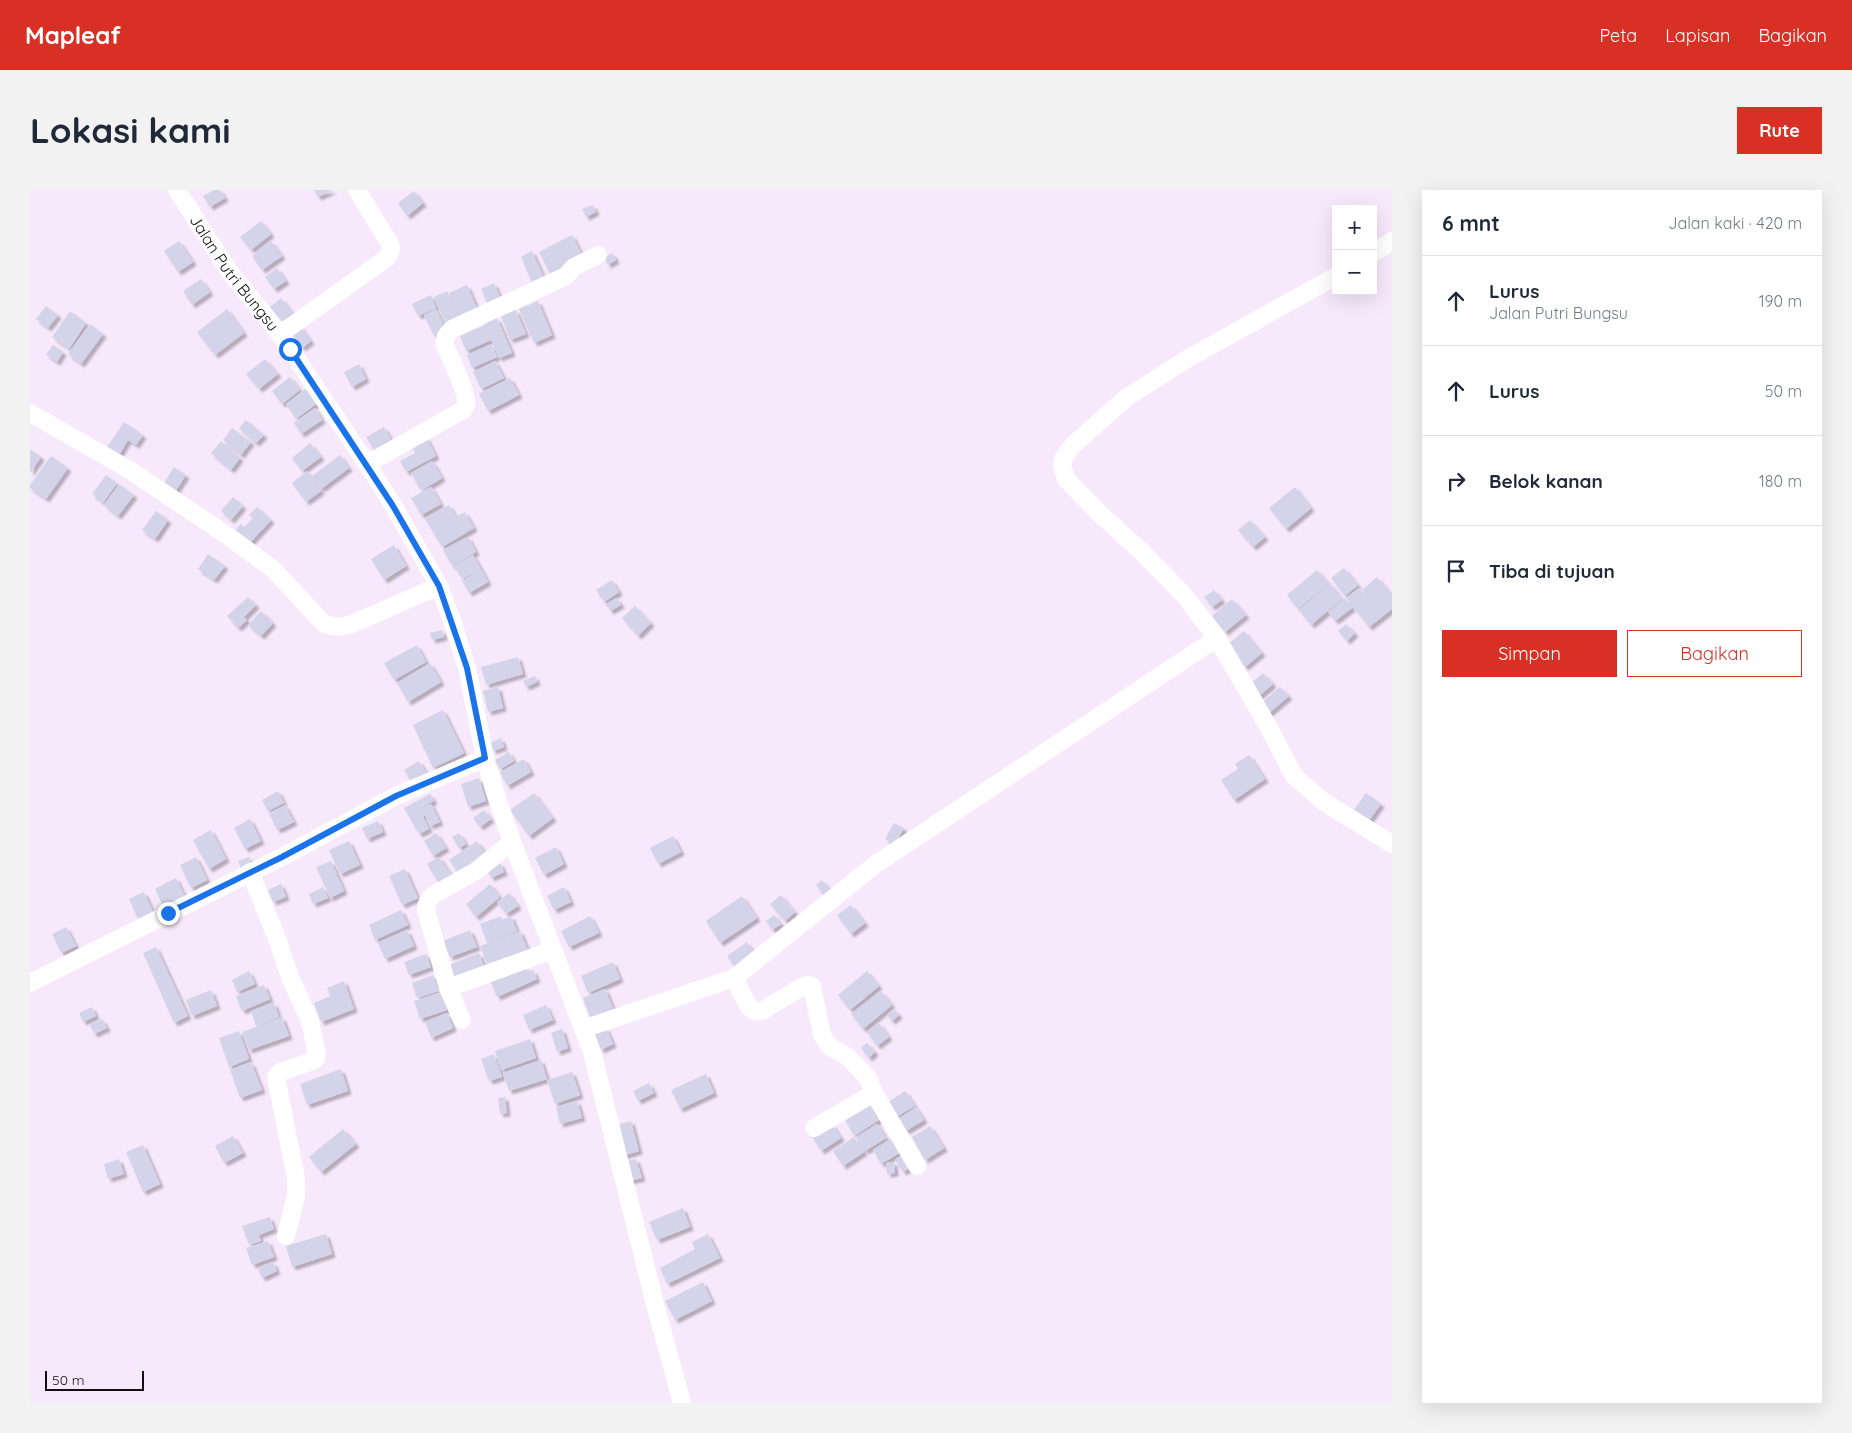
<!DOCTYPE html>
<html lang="id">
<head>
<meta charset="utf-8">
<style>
  body { margin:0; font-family:Quicksand,sans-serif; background:#f2f2f3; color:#1f2937 }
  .controls { position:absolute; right:15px; top:15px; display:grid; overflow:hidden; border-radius:0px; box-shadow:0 5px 20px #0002 }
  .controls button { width:45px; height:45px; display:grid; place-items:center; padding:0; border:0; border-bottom:1px solid #e0e1e3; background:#fff; color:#1f2937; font:25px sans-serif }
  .scale { position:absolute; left:15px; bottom:12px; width:99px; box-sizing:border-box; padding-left:5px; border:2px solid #120d13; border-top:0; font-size:14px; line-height:18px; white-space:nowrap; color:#120d13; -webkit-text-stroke:4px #f7e8fb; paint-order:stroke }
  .stop { position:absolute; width:15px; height:15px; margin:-11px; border:4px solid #1a73e8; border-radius:50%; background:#fff }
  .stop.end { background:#1a73e8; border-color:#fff; box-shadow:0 1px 5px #0008 }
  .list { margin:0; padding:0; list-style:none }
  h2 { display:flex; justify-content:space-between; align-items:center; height:65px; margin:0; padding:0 20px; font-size:21px }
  h2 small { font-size:16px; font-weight:400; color:#747a83 }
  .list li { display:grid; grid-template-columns:32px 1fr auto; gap:15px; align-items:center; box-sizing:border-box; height:90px; padding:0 20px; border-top:1px solid #e0e1e3 }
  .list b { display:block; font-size:19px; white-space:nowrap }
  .list p { margin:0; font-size:16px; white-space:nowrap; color:#747a83 }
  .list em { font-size:16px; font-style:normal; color:#747a83 }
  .actions { display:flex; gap:10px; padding:15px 20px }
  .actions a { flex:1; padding:11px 0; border:1px solid #d93025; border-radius:0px; text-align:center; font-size:18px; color:#d93025 }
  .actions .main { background:#d93025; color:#fff }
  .icon { flex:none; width:28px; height:28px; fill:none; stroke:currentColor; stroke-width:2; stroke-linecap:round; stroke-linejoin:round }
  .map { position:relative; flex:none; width:1362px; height:1213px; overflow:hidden; border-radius:0px }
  header { display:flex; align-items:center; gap:30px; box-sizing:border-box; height:70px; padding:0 25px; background:#d93025; color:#fff }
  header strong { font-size:24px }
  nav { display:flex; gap:28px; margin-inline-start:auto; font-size:18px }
  .intro { display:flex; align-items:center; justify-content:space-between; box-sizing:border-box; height:120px; padding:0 30px }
  h1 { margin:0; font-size:35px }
  .button { padding:12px 22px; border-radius:0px; background:#d93025; color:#fff; font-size:18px; font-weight:700 }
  main { display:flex; gap:30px; padding:0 30px }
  aside { flex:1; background:#fff; border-radius:0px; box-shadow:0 5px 20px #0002 }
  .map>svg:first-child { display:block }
</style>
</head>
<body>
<header>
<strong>Mapleaf</strong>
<nav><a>Peta</a><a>Lapisan</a><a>Bagikan</a></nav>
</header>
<div class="intro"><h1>Lokasi kami</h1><a class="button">Rute</a></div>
<main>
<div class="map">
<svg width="1362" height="1213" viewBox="0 0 1362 1213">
  <defs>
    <filter id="shadow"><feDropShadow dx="3.5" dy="3.5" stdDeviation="1" flood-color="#0004"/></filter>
  </defs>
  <rect width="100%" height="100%" fill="#f7e8fb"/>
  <path fill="#d3d4e9" filter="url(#shadow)" d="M 184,0 L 190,0 L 195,8 L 180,17 L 173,6 Z
    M 284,0 L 303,0 L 288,7 Z
    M 384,1 L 393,13 L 377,26 L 368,13 Z
    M 563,15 L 566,22 L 556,27 L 552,19 Z
    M 231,31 L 241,44 L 221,60 L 210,47 Z
    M 542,45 L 552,65 L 534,74 L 536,79 L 521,86 L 509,62 Z
    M 149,51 L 163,72 L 148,82 L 134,61 Z
    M 241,51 L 252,66 L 232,80 L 222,66 Z
    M 502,61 L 515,90 L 503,95 L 491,67 Z
    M 582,63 L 586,70 L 578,75 L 574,68 Z
    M 247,78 L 256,91 L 244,99 L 235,87 Z
    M 171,89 L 180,102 L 162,115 L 153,101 Z
    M 464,93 L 472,112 L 459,118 L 451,99 Z
    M 437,95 L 449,123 L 432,131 L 419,103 Z
    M 417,101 L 431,131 L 417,137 L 404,107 Z
    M 401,105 L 406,118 L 388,126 L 382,114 Z
    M 251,108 L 263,123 L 251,132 L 240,117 Z
    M 508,111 L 522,145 L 504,153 L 489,119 Z
    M 16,116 L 28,125 L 18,138 L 6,129 Z
    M 197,119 L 214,143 L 185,165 L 167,142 Z
    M 406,119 L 416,140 L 404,146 L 394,125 Z
    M 486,120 L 496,144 L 480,150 L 471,126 Z
    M 40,121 L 56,133 L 39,159 L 22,147 Z
    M 467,128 L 482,163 L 469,168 L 461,150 L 436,161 L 430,146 L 455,135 L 454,133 Z
    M 60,134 L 73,144 L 51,174 L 38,164 Z
    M 270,136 L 281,151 L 272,158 L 261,143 Z
    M 462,154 L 467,167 L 442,178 L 437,165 Z
    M 23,155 L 33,162 L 27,172 L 16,165 Z
    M 235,169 L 248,184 L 229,199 L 216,184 Z
    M 465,171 L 474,188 L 451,199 L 443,182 Z
    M 329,174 L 336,189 L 322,197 L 314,182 Z
    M 260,187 L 270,200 L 252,214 L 242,201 Z
    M 480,188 L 489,205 L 458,221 L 449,204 Z
    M 277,198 L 287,213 L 266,229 L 256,214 Z
    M 285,218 L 292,230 L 271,244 L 264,233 Z
    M 216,230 L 234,245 L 226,253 L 209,238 Z
    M 94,232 L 113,245 L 106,255 L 98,250 L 89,265 L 77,257 Z
    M 354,237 L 361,250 L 344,260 L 336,247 Z
    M 202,238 L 221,252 L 211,265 L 193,250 Z
    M 396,247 L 406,266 L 376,282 L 370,271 L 385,263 L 381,255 Z
    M 191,251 L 210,268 L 201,280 L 181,263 Z
    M 280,253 L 291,267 L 272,281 L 262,268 Z
    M 0,259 L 11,267 L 0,283 Z
    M 310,265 L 319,278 L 291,299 L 282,286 Z
    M 21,266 L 38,278 L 16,309 L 0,298 L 0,295 Z
    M 402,271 L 412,288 L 391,301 L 381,283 Z
    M 144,277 L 156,285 L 145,302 L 133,295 Z
    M 277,281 L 291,301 L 276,312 L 262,293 Z
    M 76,285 L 87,293 L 73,313 L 62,304 Z
    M 89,294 L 104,305 L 88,326 L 74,315 Z
    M 401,297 L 411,314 L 391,325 L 381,308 Z
    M 1265,297 L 1281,318 L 1256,339 L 1239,318 Z
    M 203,307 L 213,316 L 201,330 L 191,321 Z
    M 419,315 L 426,327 L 435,322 L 444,338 L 412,357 L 395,329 Z
    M 227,317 L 241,330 L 217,356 L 203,343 L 211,334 L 214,337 L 223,328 L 219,325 Z
    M 126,321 L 138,330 L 125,349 L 112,340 Z
    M 1220,330 L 1235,347 L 1223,357 L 1208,340 Z
    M 438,347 L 446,362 L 422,376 L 413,360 Z
    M 364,355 L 376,376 L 354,390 L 341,369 Z
    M 178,364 L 195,376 L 184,390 L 168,379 Z
    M 443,365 L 451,379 L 432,389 L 424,376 Z
    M 1314,378 L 1328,395 L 1315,406 L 1301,388 Z
    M 451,379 L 458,392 L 439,403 L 432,391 Z
    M 1287,380 L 1299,394 L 1268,419 L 1257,405 Z
    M 1347,387 L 1362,405 L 1362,419 L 1339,437 L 1316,408 L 1329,398 L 1338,409 L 1332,400 Z
    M 582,390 L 589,402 L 574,412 L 566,400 Z
    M 1300,394 L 1312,409 L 1281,435 L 1269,420 Z
    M 1184,400 L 1192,410 L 1182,417 L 1174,407 Z
    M 218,407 L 226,415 L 214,427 L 217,430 L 208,438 L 197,426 Z
    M 587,408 L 591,415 L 580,421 L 576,414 Z
    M 1315,408 L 1322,418 L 1305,431 L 1298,422 Z
    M 1202,409 L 1216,425 L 1195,442 L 1182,426 Z
    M 605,416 L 621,433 L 608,446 L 592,428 Z
    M 231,421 L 243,433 L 231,446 L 218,435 Z
    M 1316,434 L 1325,443 L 1317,451 L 1308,441 Z
    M 412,440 L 414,447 L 402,450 L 400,443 Z
    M 1214,441 L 1232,463 L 1215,477 L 1197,455 Z
    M 387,455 L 396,472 L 364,490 L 354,473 Z
    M 488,467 L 493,484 L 456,495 L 451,477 Z
    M 400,473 L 411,492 L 378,512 L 367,493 Z
    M 1233,483 L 1243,494 L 1229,506 L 1219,495 Z
    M 505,486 L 507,492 L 496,497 L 493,491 Z
    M 468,497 L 473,518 L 458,522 L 453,501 Z
    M 1250,497 L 1259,506 L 1238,524 L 1230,514 Z
    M 413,520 L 434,563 L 403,578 L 383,535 Z
    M 471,548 L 474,557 L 463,561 L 460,553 Z
    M 479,562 L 484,571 L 470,579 L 465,570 Z
    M 1219,565 L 1235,589 L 1204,610 L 1191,590 L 1208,579 L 1205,574 Z
    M 494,569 L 501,582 L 477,596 L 470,582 Z
    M 389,571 L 397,584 L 382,593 L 374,580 Z
    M 449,588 L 456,611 L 438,617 L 431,594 Z
    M 248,601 L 254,613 L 238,621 L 232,610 Z
    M 504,603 L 523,628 L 499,646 L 480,620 Z
    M 1336,603 L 1351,614 L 1338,632 L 1323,621 Z
    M 400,604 L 404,611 L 390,618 L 401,614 L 410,632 L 400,636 L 395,625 L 393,626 L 399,639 L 389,644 L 374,618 Z
    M 255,615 L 264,632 L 247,640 L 239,623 Z
    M 454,620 L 461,629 L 450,637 L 443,628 Z
    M 220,629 L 231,651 L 215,659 L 204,638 Z
    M 348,631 L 353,642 L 337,649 L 332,638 Z
    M 864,633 L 874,638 L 865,654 L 855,649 Z
    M 181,640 L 196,669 L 179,679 L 163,650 Z
    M 406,643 L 416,658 L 403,666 L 394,651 Z
    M 429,643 L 436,654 L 429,658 L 422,647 Z
    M 643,646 L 651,662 L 628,674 L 620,658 Z
    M 319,651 L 330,675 L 310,684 L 299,660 Z
    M 447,651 L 456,665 L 429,684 L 419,670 Z
    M 526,657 L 534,674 L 514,685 L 505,668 Z
    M 166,667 L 177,690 L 161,698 L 150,675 Z
    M 219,667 L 221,673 L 211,678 L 208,671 Z
    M 409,667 L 424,689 L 411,697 L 397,674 Z
    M 301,671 L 314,701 L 300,708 L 286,677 Z
    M 470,673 L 474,682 L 461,688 L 457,679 Z
    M 375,679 L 388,708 L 372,715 L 359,686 Z
    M 146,688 L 155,707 L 134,718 L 125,699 Z
    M 792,690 L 803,704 L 796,709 L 786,695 Z
    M 251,694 L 256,707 L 243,712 L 238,700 Z
    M 460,694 L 470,707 L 446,727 L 436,714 Z
    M 293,697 L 298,708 L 283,714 L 279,704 Z
    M 534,697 L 541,712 L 524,720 L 517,706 Z
    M 114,702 L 124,724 L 109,731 L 99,709 Z
    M 479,703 L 488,716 L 476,724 L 467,712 Z
    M 751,705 L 765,722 L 755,731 L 740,714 Z
    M 712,706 L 727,728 L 690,753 L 676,731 Z
    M 821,715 L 835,733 L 821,744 L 807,725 Z
    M 371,720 L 378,735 L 345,750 L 339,735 Z
    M 744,725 L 751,734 L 742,740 L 736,731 Z
    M 471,726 L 472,730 L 481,726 L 487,741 L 457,753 L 450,734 Z
    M 560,726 L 569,743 L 539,757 L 531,741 Z
    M 36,737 L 46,756 L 31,763 L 22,744 Z
    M 377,740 L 384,756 L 355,769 L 348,753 Z
    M 440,740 L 447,757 L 420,767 L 413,751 Z
    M 490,741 L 499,763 L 459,779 L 450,756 Z
    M 717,752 L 727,767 L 707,780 L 697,766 Z
    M 126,757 L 158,826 L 144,833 L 113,763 Z
    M 449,763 L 455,779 L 425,791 L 419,775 Z
    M 396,764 L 401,777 L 379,785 L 374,772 Z
    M 583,772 L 590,789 L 558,803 L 551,786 Z
    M 496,777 L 498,783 L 503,780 L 507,789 L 467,807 L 459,788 Z
    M 219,781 L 225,794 L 207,802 L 202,790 Z
    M 837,781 L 849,796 L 820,820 L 808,805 Z
    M 403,785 L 409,801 L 387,808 L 382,793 Z
    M 314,791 L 324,819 L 291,832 L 284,813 L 300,806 L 297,798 Z
    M 234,795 L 240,809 L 212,821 L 206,806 Z
    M 575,799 L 585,823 L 562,832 L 553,808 Z
    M 181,800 L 187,816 L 162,826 L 156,810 Z
    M 851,801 L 862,815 L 833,839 L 821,824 Z
    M 411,802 L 417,820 L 390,829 L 384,811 Z
    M 244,813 L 249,827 L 226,836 L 221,821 Z
    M 516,815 L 523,830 L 499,840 L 493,825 Z
    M 62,817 L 66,826 L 53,832 L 49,823 Z
    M 864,819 L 869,825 L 862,831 L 857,825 Z
    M 417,823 L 423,838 L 401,848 L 395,832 Z
    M 252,827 L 259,846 L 219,860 L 212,842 Z
    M 72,829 L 77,838 L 64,844 L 60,835 Z
    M 849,833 L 859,847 L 847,856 L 837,842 Z
    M 576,838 L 583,854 L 571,860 L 564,844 Z
    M 532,839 L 538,858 L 527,862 L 521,843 Z
    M 209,841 L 219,869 L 199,877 L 189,848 Z
    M 500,849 L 506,868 L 471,880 L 465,861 Z
    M 837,853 L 845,862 L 839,868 L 831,858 Z
    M 464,864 L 472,887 L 459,891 L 451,869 Z
    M 511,870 L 517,889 L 479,901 L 473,883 Z
    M 221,872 L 232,900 L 210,908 L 200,880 Z
    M 311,879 L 318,901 L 277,915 L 270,894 Z
    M 542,882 L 550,905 L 525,914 L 517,890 Z
    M 676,884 L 684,903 L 650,919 L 641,900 Z
    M 619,893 L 624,903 L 608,911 L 603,901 Z
    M 875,901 L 885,916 L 866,927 L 857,913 Z
    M 475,907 L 477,923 L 470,924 L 468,908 Z
    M 547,911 L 552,928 L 530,934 L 526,917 Z
    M 840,915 L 849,930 L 824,946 L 815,930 Z
    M 886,917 L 894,930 L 876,941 L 868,929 Z
    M 601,931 L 609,961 L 592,966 L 583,936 Z
    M 802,934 L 811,948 L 791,961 L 782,947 Z
    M 847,934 L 856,948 L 835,961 L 826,947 Z
    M 900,936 L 914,958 L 895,970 L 882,947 Z
    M 313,939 L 326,954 L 291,982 L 279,967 Z
    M 203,946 L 213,963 L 194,973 L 185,956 Z
    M 824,947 L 834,962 L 813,976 L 803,961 Z
    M 862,948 L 871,962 L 851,974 L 843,960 Z
    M 113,955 L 130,994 L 113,1002 L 96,962 Z
    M 873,964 L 881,977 L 873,982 L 865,970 Z
    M 89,969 L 94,984 L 78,989 L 74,974 Z
    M 606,969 L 612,988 L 599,991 L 594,972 Z
    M 864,972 L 865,983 L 857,984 L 856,973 Z
    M 653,1018 L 660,1037 L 627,1050 L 619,1032 Z
    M 240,1027 L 244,1039 L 229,1045 L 231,1051 L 219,1055 L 212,1036 Z
    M 296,1044 L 302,1064 L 262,1077 L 256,1056 Z
    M 678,1044 L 690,1068 L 637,1094 L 630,1078 L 665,1059 L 662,1052 Z
    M 238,1051 L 244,1067 L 222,1075 L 216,1058 Z
    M 243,1072 L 247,1081 L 232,1088 L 228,1079 Z
    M 673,1092 L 682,1111 L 645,1130 L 635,1111 Z"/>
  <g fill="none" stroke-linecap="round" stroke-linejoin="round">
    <g stroke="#fff" stroke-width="18">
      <path id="s1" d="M 147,0 L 199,81 L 250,144 L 337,274 L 363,315 L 409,396 L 422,430 L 437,478 L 455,568 L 465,602 L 482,652 L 562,862 L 626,1118 L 652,1213"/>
      <path d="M 1343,63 L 1362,51"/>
      <path d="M 1306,86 L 1157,169 L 1096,208 L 1042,256 L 1033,269 L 1032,275 L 1036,289 L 1067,321 L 1114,364 L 1153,404 L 1187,448 L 1238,536 L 1264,586 L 1294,612 L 1362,654"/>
      <path d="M 250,144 L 357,68 L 361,59 L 360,54 L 327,0"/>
      <path d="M 0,223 L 98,279 L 198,346 L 243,379 L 293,433 C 303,438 310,437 322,434 L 409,396"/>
      <path d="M 337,274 L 433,220 C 435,217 436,216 436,213 C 437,201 419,165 414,153 L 416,146 L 422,139 L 536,86 L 544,77 L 568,65"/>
      <path d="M 220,682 L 248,751 L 260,787 L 280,831 L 287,864 L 286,868 L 283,871 L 250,882 L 246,887 L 266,988 L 266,1006 L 256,1046"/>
      <path d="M 704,788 L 719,817 C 723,821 726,822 732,821 L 773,796 L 778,795 L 782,796 L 792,845 L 799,856 L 818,867 L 838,888 L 844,903 L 887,976"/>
      <path d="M 0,793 L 252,667 L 366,606 L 455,568"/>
      <path d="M 418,798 L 523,760"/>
      <path d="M 432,830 L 418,798 L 396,720 C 396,712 399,708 405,704 L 446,681 L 482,652"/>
      <path d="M 553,839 L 704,788 L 846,674 L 1187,448"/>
      <path d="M 784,938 L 844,903"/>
    </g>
  </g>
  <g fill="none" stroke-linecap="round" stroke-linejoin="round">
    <path stroke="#1a73e8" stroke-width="6" d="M 138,723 L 252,667 L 366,606 L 455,568 L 437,478 L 409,396 L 363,316 L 260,159"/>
  </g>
  <g text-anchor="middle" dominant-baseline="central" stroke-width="4.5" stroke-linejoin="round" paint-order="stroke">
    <g font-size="16" fill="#120d13" stroke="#f7e8fb">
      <text stroke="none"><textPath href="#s1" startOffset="101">Jalan Putri Bungsu</textPath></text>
    </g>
  </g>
</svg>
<div class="controls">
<button>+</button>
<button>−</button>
</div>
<div class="scale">50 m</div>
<div class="stop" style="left:260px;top:159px"></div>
<div class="stop end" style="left:138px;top:723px"></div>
</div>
<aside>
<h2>6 mnt<small>Jalan kaki · 420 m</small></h2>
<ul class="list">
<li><svg class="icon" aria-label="ahead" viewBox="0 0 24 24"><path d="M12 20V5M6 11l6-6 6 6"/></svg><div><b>Lurus</b><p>Jalan Putri Bungsu</p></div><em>190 m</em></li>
<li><svg class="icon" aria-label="ahead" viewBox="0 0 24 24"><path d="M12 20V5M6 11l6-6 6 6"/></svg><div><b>Lurus</b></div><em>50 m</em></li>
<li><svg class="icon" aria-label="right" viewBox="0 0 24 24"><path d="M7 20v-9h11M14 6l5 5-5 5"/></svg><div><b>Belok kanan</b></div><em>180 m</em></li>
<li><svg class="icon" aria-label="arrive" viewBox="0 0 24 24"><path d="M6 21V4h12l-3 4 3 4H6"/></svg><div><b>Tiba di tujuan</b></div></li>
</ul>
<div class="actions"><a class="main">Simpan</a><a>Bagikan</a></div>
</aside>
</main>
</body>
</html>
